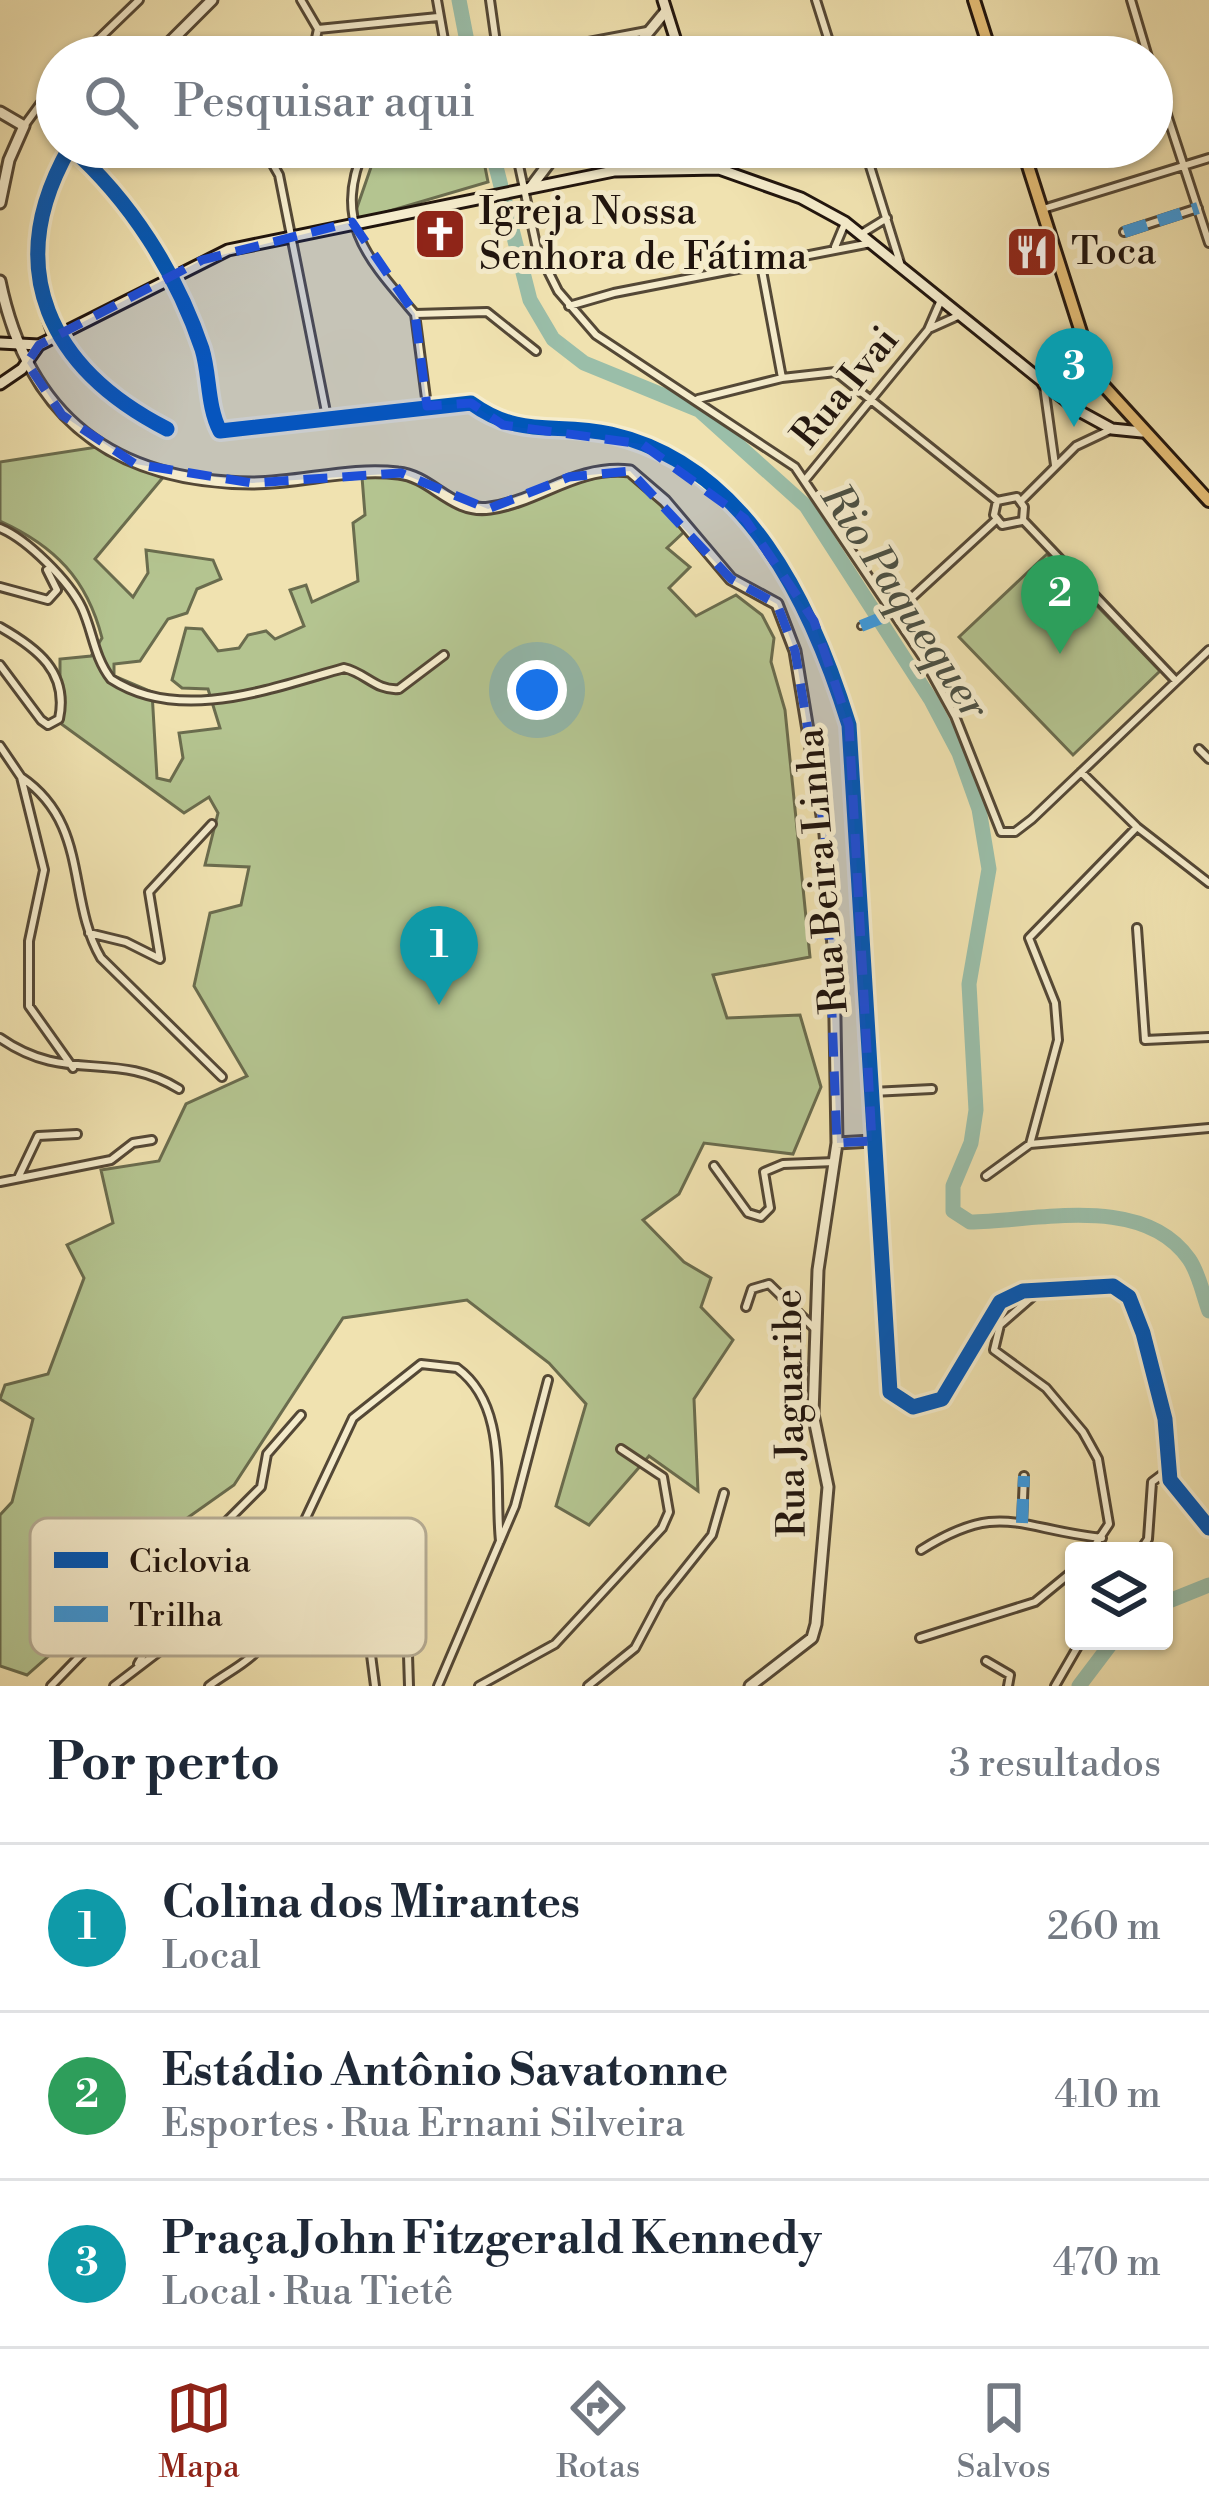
<!DOCTYPE html>
<html lang="pt">
<head>
<meta charset="utf-8">
<style>
  body { margin:0; font-family:"Libre Bodoni",serif; background:#f6f6f7; color:#1f2937 }
  .controls { position:absolute; right:36px; bottom:36px; display:grid; overflow:hidden; border-radius:12px; box-shadow:0 3px 9px #0004 }
  .controls button { width:108px; height:108px; display:grid; place-items:center; padding:0; border:0; border-bottom:3px solid #e0e1e3; background:#fff; color:#1f2937; font:60px sans-serif }
  .you { position:absolute; left:537px; top:690px; width:42px; height:42px; margin:-30px; border:9px solid #fff; border-radius:50%; background:#1a73e8; box-shadow:0 0 0 18px #1a73e833 }
  .badge { display:grid; place-items:center; width:78px; height:78px; border-radius:50%; background:#8f2418; color:#fff; font-size:39px; font-weight:700 }
  .pin { position:absolute; translate:-50% -99px; filter:drop-shadow(0 3px 6px #0008) }
  .pin::after { content:''; position:absolute; top:63px; width:42px; height:36px; background:inherit; clip-path:polygon(0 0,100% 0,50% 100%) }
  .list { margin:0; padding:0; list-style:none }
  h2 { display:flex; justify-content:space-between; align-items:center; height:156px; margin:0; padding:0 48px; font-size:51px }
  h2 small { font-size:39px; font-weight:400; color:#747a83 }
  .list li { display:grid; grid-template-columns:78px 1fr auto; gap:36px; align-items:center; box-sizing:border-box; height:168px; padding:0 48px; border-top:3px solid #e0e1e3 }
  .list b { display:block; font-size:45px; white-space:nowrap }
  .list p { margin:0; font-size:39px; white-space:nowrap; color:#747a83 }
  .list em { font-size:39px; font-style:normal; color:#747a83 }
  .icon { flex:none; width:66px; height:66px; fill:none; stroke:currentColor; stroke-width:2; stroke-linecap:round; stroke-linejoin:round }
  .map { position:relative; flex:none; width:1209px; height:1686px; overflow:hidden }
  .search { position:absolute; background:#fff; box-shadow:0 3px 9px #0004; left:36px; right:36px; top:36px; height:132px; display:flex; align-items:center; gap:30px; box-sizing:border-box; padding:0 42px; border-radius:66px; color:#747a83; font-size:45px }
  .sheet { height:660px; background:#fff }
  nav { display:flex; justify-content:space-around; align-items:center; box-sizing:border-box; height:168px; border-top:3px solid #e0e1e3; background:#fff; font-size:33px; color:#747a83 }
  nav a { display:grid; justify-items:center; gap:6px }
  nav .on { color:#8f2418 }
  .map>svg:first-child { display:block }
</style>
</head>
<body>
<div class="map">
<svg width="1209" height="1686" viewBox="0 0 1209 1686">
  <rect width="100%" height="100%" fill="#f0e2b0"/>
  <filter id="stains"><feTurbulence type="fractalNoise" baseFrequency=".00167" numOctaves="4"/><feColorMatrix values="0 0 0 0 .2 0 0 0 0 .09 0 0 0 0 .02 0 0 0 .5 -.17"/></filter>
  <radialGradient id="worn" r=".72"><stop offset=".6" stop-color="#630" stop-opacity="0"/><stop offset="1" stop-color="#630" stop-opacity=".3"/></radialGradient>
  <path fill="#b4c490" stroke="#6a6c4e" stroke-width="3" d="M 378,147 L 481,147 L 488,182 L 352,222 Z
    M 97,447 L 165,475 L 95,559 L 133,597 L 148,573 L 146,550 L 213,560 L 221,579 L 197,589 L 187,613 L 168,619 L 140,661 L 114,664 L 114,676 L 152,692 L 157,778 L 170,781 L 183,758 L 179,733 L 220,728 L 208,689 L 182,688 L 172,680 L 186,628 L 202,629 L 218,651 L 239,648 L 248,635 L 266,631 L 275,639 L 304,626 L 290,590 L 306,585 L 312,602 L 358,581 L 353,523 L 365,515 L 362,477 L 401,476 L 468,504 L 490,506 L 617,472 L 636,479 L 685,531 L 667,548 L 690,567 L 669,588 L 696,616 L 736,595 L 762,615 L 774,638 L 771,662 L 785,710 L 810,957 L 713,975 L 727,1018 L 800,1015 L 821,1087 L 793,1154 L 704,1143 L 679,1194 L 643,1220 L 684,1262 L 711,1278 L 701,1307 L 733,1340 L 694,1399 L 698,1491 L 649,1456 L 589,1525 L 556,1506 L 586,1404 L 549,1363 L 467,1300 L 343,1318 L 234,1485 L 142,1550 L 112,1600 L 27,1675 L 0,1666 L 0,1515 L 12,1502 L 33,1419 L 0,1399 L 5,1385 L 48,1374 L 84,1278 L 67,1245 L 113,1223 L 101,1170 L 159,1161 L 186,1104 L 247,1076 L 194,986 L 210,913 L 241,905 L 249,867 L 205,865 L 218,813 L 209,797 L 184,813 L 60,723 L 60,659 L 91,656 L 102,638 C 87,579 55,546 0,521 L 0,462 Z
    M 1047,554 L 1160,671 L 1073,755 L 959,637 Z"/>
  <g fill="none" stroke-linecap="round" stroke-linejoin="round">
    <path stroke="#9abea9" stroke-width="15" d="M 459,0 L 470,57
      M 491,147 L 530,300 L 553,339 L 584,363 L 699,410 L 806,506 L 931,700 L 959,753 L 979,809 L 989,869 L 969,984 L 976,1110 L 971,1143 L 953,1186 L 953,1211 L 970,1222 C 1037,1221 1143,1193 1189,1259 C 1199,1273 1203,1295 1209,1311
      M 1164,1603 L 1209,1585
      M 1079,1686 L 1113,1641"/>
    <g stroke="#544836" stroke-width="10">
      <path id="pedestrian" d="M 861,626 L 891,613"/>
    </g>
    <g stroke="#544836" stroke-width="12">
      <path id="minor" d="M 301,0 L 318,29 L 312,57
        M 437,0 L 447,57
        M 490,0 L 498,57
        M 816,0 L 834,57
        M 1131,0 L 1148,57
        M 318,29 L 438,17
        M 80,57 L 139,0
        M 508,57 L 647,31
        M 1152,69 L 1209,243
        M 24,126 L 57,81
        M 263,147 L 279,175 L 327,417
        M 365,147 C 331,221 368,259 415,314
        M 515,147 L 537,249 L 558,291 L 596,335 L 795,467 L 922,656 L 955,716 L 1001,832 L 1015,832 L 1032,819 L 1209,650
        M 864,147 L 900,263
        M 1043,209 L 1209,158
        M 1124,232 L 1198,208
        M 861,234 L 887,218
        M 835,247 L 845,223
        M 761,265 L 782,378
        M 569,306 L 614,293 L 871,243
        M 415,314 L 487,312 L 536,351
        M 415,314 L 427,406
        M 931,328 L 960,315
        M 55,338 L 109,395 L 167,429
        M 1044,386 L 1055,465
        M 698,399 L 782,378 L 836,372 L 997,501
        M 805,480 L 928,330 L 941,300
        M 997,501 L 994,515 L 1002,525 L 1022,521
        M 997,501 L 1017,497 L 1024,507 L 1023,520
        M 1021,501 L 1076,446 L 1112,429
        M 1023,520 L 1176,681
        M 0,528 C 27,539 69,581 82,608 C 93,632 94,657 111,679 C 180,724 272,688 344,668 C 366,673 376,691 399,689 L 444,655
        M 0,587 L 48,600 L 57,590 L 47,570
        M 896,612 L 996,520
        M 0,627 C 37,648 69,672 59,719 L 48,725 L 41,720 L 0,665
        M 0,746 L 21,777 L 44,870 L 29,941 L 29,1006 L 73,1068
        M 1199,749 L 1209,759
        M 1081,772 L 1137,827 L 1209,883
        M 21,777 C 90,824 66,898 101,958 L 222,1077
        M 1137,928 L 1145,1040 L 1209,1037
        M 89,933 L 126,942 L 160,959 L 149,892 L 212,824
        M 0,1038 C 67,1085 114,1049 179,1089
        M 872,1092 L 932,1089
        M 1030,1144 L 1058,1040 L 1055,1003 L 1029,938 L 1137,827
        M 714,1166 L 748,1213 L 761,1217 L 770,1208 L 764,1172 L 783,1164 L 835,1162
        M 986,1176 L 1030,1144 L 1209,1128
        M 18,1178 L 38,1136 L 77,1134
        M 0,1182 L 111,1160 L 133,1143 L 152,1140
        M 1039,1291 L 1000,1325 L 994,1350 L 1046,1388 L 1083,1432 L 1098,1459 L 1109,1524 L 1091,1551
        M 746,1307 L 752,1289 L 769,1284 L 814,1328
        M 1022,1523 L 1024,1476
        M 921,1550 C 1000,1500 1018,1529 1102,1538
        M 1140,1551 L 1148,1539 L 1152,1482 L 1168,1470
        M 406,1592 L 409,1686
        M 920,1638 L 1035,1602 L 1074,1570
        M 370,1647 L 375,1686
        M 986,1661 L 1010,1675 L 1008,1686
        M 138,1664 L 156,1633 L 194,1601 L 246,1578 L 304,1522 L 353,1418 L 421,1364 L 457,1368 C 509,1406 494,1485 500,1541
        M 51,1686 L 111,1624 L 165,1554 L 223,1525 L 261,1487 L 267,1454 L 301,1415
        M 114,1686 L 165,1647 L 262,1639
        M 209,1686 C 223,1675 244,1665 256,1652 C 278,1627 308,1588 344,1583
        M 438,1686 L 515,1506 L 548,1380
        M 479,1686 L 555,1644 L 662,1528 L 669,1512 L 663,1477 L 621,1449
        M 588,1686 L 635,1648 L 661,1599 L 712,1535 L 724,1493
        M 1055,1686 L 1081,1641"/>
    </g>
    <g stroke="#544836" stroke-width="15">
      <path id="tertiary" d="M 155,57 L 212,0
        M 628,57 L 665,12
        M 0,112 L 24,126 L 9,160 L 0,203
        M 531,187 L 561,147
        M 0,281 C 28,417 113,482 252,483 C 301,483 350,467 398,473 C 432,476 452,514 490,508 C 540,501 575,465 630,471 L 665,501 L 731,579 L 777,604 L 795,651 L 825,834 L 834,960 L 837,1143
        M 55,338 C 28,271 32,208 70,147 C 130,200 176,272 202,349 C 210,375 207,406 220,431 L 471,403 C 521,439 555,422 611,434 C 747,465 812,605 849,725 L 890,1392 L 913,1407 L 942,1399 L 1000,1302 L 1023,1291 L 1113,1286 L 1129,1297 L 1143,1333 L 1165,1419 L 1170,1480 L 1209,1528
        M 750,1686 L 812,1638 L 816,1624 L 828,1487 L 813,1414 L 818,1270 L 837,1143 L 872,1141"/>
    </g>
    <g stroke="#20140d" stroke-width="15">
      <path id="secondary" d="M 663,0 L 681,57
        M 711,147 L 719,169
        M 0,343 L 39,345
        M 0,384 L 22,369 L 39,345 L 228,250 L 614,171 L 719,169 L 801,198 L 845,222 L 1079,411 L 1112,429 L 1142,432"/>
    </g>
    <g stroke="#20140d" stroke-width="16">
      <path id="primary" d="M 974,0 L 992,57
        M 1022,147 L 1087,351 L 1103,385 L 1209,501
        M 1044,384 L 1087,351"/>
    </g>
    <use href="#pedestrian" stroke="#f5eccc" stroke-width="4.5"/>
    <use href="#minor" stroke="#f5eccc" stroke-width="6"/>
    <use href="#tertiary" stroke="#f5eccc" stroke-width="9"/>
    <use href="#secondary" stroke="#f5eccc" stroke-width="9"/>
    <use href="#primary" stroke="#e8c178" stroke-width="10"/>
    <path stroke="#3c9ade" stroke-width="12" stroke-dasharray="24 12" stroke-linecap="butt" d="M 1124,232 L 1198,208
      M 861,626 L 896,612
      M 1022,1523 L 1024,1476"/>
    <g stroke="#f5eccc" stroke-width="22">
      <path id="cycleway" d="M 167,429 C 50,369 0,269 70,147 C 130,200 176,272 202,349 C 210,375 207,406 220,431 L 471,403 C 521,439 555,422 611,434 C 747,465 812,605 849,725 L 890,1392 L 913,1407 L 942,1399 L 1000,1302 L 1023,1291 L 1113,1286 L 1129,1297 L 1143,1333 L 1165,1419 L 1170,1480 L 1209,1528"/>
    </g>
    <use href="#cycleway" stroke="#0057b8" stroke-width="15"/>
  </g>
  <path fill="#1d4ed8" fill-opacity="0.2" stroke="#1d4ed8" stroke-width="9" stroke-dasharray="24 15" stroke-linejoin="round" d="M 352,222 L 415,314 L 427,406 L 471,403 L 503,425 L 642,444 L 745,519 L 814,621 L 849,725 L 872,1141 L 837,1143 L 825,834 L 795,651 L 777,604 L 731,579 L 630,471 L 569,477 L 488,509 L 401,473 L 252,483 L 135,464 L 62,415 L 27,363 L 39,345 L 202,260 Z"/>
  <defs>
    <g id="church-square" transform="scale(2.7)"><rect x="-9" y="-9" width="18" height="18" rx="4" fill="#8f2418" stroke="#f5eccc"/><path d="M-1.2-6h2.4v3.5h3.3v2.4h-3.3V6h-2.4V-.1h-3.3v-2.4h3.3Z" fill="#fff"/></g>
    <g id="restaurant-square" transform="scale(2.7)"><rect x="-9" y="-9" width="18" height="18" rx="4" fill="#8f2418" stroke="#f5eccc"/><path d="M-5-6h1v4h1v-4h1v4h1v-4h1v5L-1.5 .5V6h-2V.5L-5-1ZM5-6V6H3V1.5H1.5Q1.5-4 5-6Z" fill="#fff"/></g>
  </defs>
  <g fill-rule="evenodd">
    <use href="#church-square" x="440" y="234"/>
    <use href="#restaurant-square" x="1032" y="252"/>
  </g>
  <g text-anchor="middle" dominant-baseline="central" stroke-width="10" stroke-linejoin="round" paint-order="stroke">
    <g font-size="39" fill="#20140d" stroke="#f5eccc" text-anchor="start">
      <text x="479" y="212">Igreja Nossa<tspan x="479" dy="45">Senhora de Fátima</tspan></text>
      <text x="1071" y="252">Toca</text>
    </g>
    <g font-size="39" fill="#20140d" stroke="#f5eccc">
      <text transform="translate(846 388) rotate(-51)">Rua Ivai</text>
      <text transform="translate(823 871) rotate(-95)">Rua Beira Linha</text>
      <text transform="translate(791 1413) rotate(-91)">Rua Jaguaribe</text>
    </g>
    <g font-size="42" font-style="italic" fill="#4b5044" stroke="#f5eccc">
      <text transform="translate(904 602) rotate(57)">Rio Paquequer</text>
    </g>
  </g>
  <rect x="30" y="1518" width="396" height="138" rx="18" fill="#f5eccc" stroke="#b5ab93" stroke-width="3"/>
  <rect x="54" y="1552" width="54" height="16" fill="#0057b8"/>
  <rect x="54" y="1606" width="54" height="16" fill="#3c9ade"/>
  <g font-size="33" fill="#20140d">
    <text x="129" y="1572">Ciclovia</text>
    <text x="129" y="1626">Trilha</text>
  </g>
  <rect width="100%" height="100%" filter="url(#stains)"/>
  <rect width="100%" height="100%" fill="url(#worn)"/>
</svg>
<div class="controls">
<button><svg class="icon" aria-label="layers" viewBox="0 0 24 24"><path d="M12 4l9 5-9 5-9-5zM3 14l9 5 9-5"/></svg></button>
</div>
<div class="you"></div>
<div class="pin badge" style="left:439px;top:1005px;background:#0f9aa8">1</div>
<div class="pin badge" style="left:1060px;top:654px;background:#2e9e5b">2</div>
<div class="pin badge" style="left:1074px;top:427px;background:#0f9aa8">3</div>
<div class="search"><svg class="icon" aria-label="search" viewBox="0 0 24 24"><circle cx="10" cy="10" r="6"/><path d="M15 15l6 6"/></svg>Pesquisar aqui</div>
</div>
<section class="sheet">
<h2>Por perto<small>3 resultados</small></h2>
<ul class="list">
<li><span class="badge" style="background:#0f9aa8">1</span><div><b>Colina dos Mirantes</b><p>Local</p></div><em>260 m</em></li>
<li><span class="badge" style="background:#2e9e5b">2</span><div><b>Estádio Antônio Savatonne</b><p>Esportes · Rua Ernani Silveira</p></div><em>410 m</em></li>
<li><span class="badge" style="background:#0f9aa8">3</span><div><b>Praça John Fitzgerald Kennedy</b><p>Local · Rua Tietê</p></div><em>470 m</em></li>
</ul>
</section>
<nav>
<a class="on"><svg class="icon" aria-label="map" viewBox="0 0 24 24"><path d="M3 6l6-2 6 2 6-2v14l-6 2-6-2-6 2zM9 4v14M15 6v14"/></svg>Mapa</a>
<a><svg class="icon" aria-label="directions" viewBox="0 0 24 24"><path d="M12 3l9 9-9 9-9-9zM9 14v-3h6M13 9l2 2-2 2"/></svg>Rotas</a>
<a><svg class="icon" aria-label="saved" viewBox="0 0 24 24"><path d="M7 4h10v16l-5-4-5 4z"/></svg>Salvos</a>
</nav>
</body>
</html>
